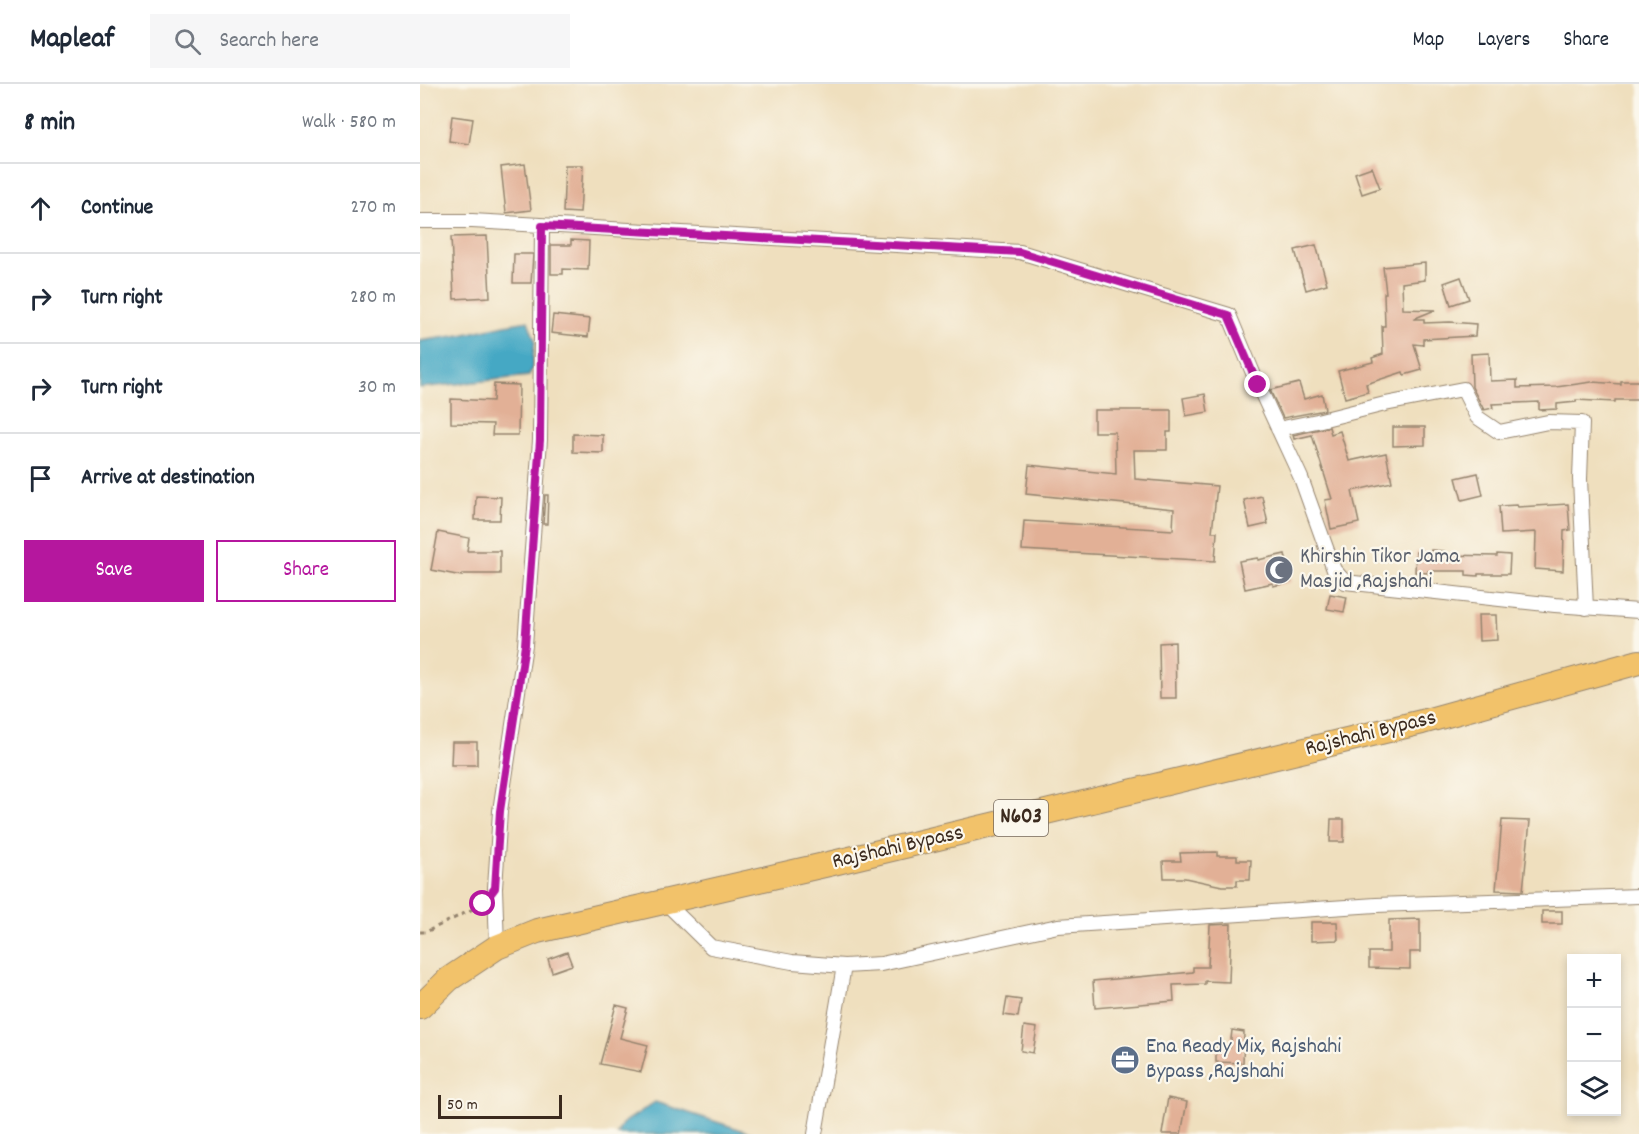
<!DOCTYPE html>
<html lang="en">
<head>
<meta charset="utf-8">
<style>
  body { margin:0; font-family:Dekko,sans-serif; background:#f6f6f7; color:#1f2937 }
  .controls { position:absolute; right:18px; bottom:18px; display:grid; overflow:hidden; border-radius:0px; box-shadow:0 3px 9px #0003 }
  .controls button { width:54px; height:54px; display:grid; place-items:center; padding:0; border:0; border-bottom:2px solid #e0e1e3; background:#fff; color:#1f2937; font:30px sans-serif }
  .scale { position:absolute; left:18px; bottom:15px; width:124px; box-sizing:border-box; padding-left:6px; border:3px solid #3b2a1e; border-top:0; font-size:16px; line-height:21px; white-space:nowrap; color:#3b2a1e; -webkit-text-stroke:4px #fbf7ec; paint-order:stroke }
  .stop { position:absolute; width:18px; height:18px; margin:-14px; border:4px solid #b5179e; border-radius:50%; background:#fff }
  .stop.end { background:#b5179e; border-color:#fff; box-shadow:0 2px 6px #0008 }
  .list { margin:0; padding:0; list-style:none }
  h2 { display:flex; justify-content:space-between; align-items:center; height:78px; margin:0; padding:0 24px; font-size:26px }
  h2 small { font-size:20px; font-weight:400; color:#747a83 }
  .list li { display:grid; grid-template-columns:39px 1fr auto; gap:18px; align-items:center; box-sizing:border-box; height:90px; padding:0 24px; border-top:2px solid #e0e1e3 }
  .list b { display:block; font-size:22px; white-space:nowrap }
  .list em { font-size:20px; font-style:normal; color:#747a83 }
  .actions { display:flex; gap:12px; padding:18px 24px }
  .actions a { flex:1; padding:14px 0; border:2px solid #b5179e; border-radius:0px; text-align:center; font-size:21px; color:#b5179e }
  .actions .main { background:#b5179e; color:#fff }
  .icon { flex:none; width:33px; height:33px; fill:none; stroke:currentColor; stroke-width:2; stroke-linecap:round; stroke-linejoin:round }
  .map { position:relative; flex:none; width:1219px; height:1050px; overflow:hidden }
  header { display:flex; align-items:center; gap:36px; box-sizing:border-box; height:84px; padding:0 30px; background:#fff; border-bottom:2px solid #e0e1e3 }
  header strong { font-size:28px }
  nav { display:flex; gap:33px; margin-inline-start:auto; font-size:21px }
  .search { width:420px; height:54px; background:#f6f6f7; display:flex; align-items:center; gap:15px; box-sizing:border-box; padding:0 21px; border-radius:0px; color:#747a83; font-size:22px }
  main { display:flex }
  aside { flex:1; background:#fff }
  .map>svg:first-child { display:block }
</style>
</head>
<body>
<header>
<strong>Mapleaf</strong>
<div class="search"><svg class="icon" aria-label="search" viewBox="0 0 24 24"><circle cx="10" cy="10" r="6"/><path d="M15 15l6 6"/></svg>Search here</div>
<nav><a>Map</a><a>Layers</a><a>Share</a></nav>
</header>
<main>
<aside>
<h2>8 min<small>Walk · 580 m</small></h2>
<ul class="list">
<li><svg class="icon" aria-label="ahead" viewBox="0 0 24 24"><path d="M12 20V5M6 11l6-6 6 6"/></svg><div><b>Continue</b></div><em>270 m</em></li>
<li><svg class="icon" aria-label="right" viewBox="0 0 24 24"><path d="M7 20v-9h11M14 6l5 5-5 5"/></svg><div><b>Turn right</b></div><em>280 m</em></li>
<li><svg class="icon" aria-label="right" viewBox="0 0 24 24"><path d="M7 20v-9h11M14 6l5 5-5 5"/></svg><div><b>Turn right</b></div><em>30 m</em></li>
<li><svg class="icon" aria-label="arrive" viewBox="0 0 24 24"><path d="M6 21V4h12l-3 4 3 4H6"/></svg><div><b>Arrive at destination</b></div></li>
</ul>
<div class="actions"><a class="main">Save</a><a>Share</a></div>
</aside>
<div class="map">
<svg width="1219" height="1050" viewBox="0 0 1219 1050">
  <rect width="100%" height="100%" fill="#fbf7ec"/>
  <filter id="ink" filterUnits="userSpaceOnUse"><feTurbulence type="fractalNoise" baseFrequency=".0167" numOctaves="2"/><feDisplacementMap in="SourceGraphic" scale="12" xChannelSelector="R" yChannelSelector="G"/><feConvolveMatrix kernelMatrix="1 2 1 2 8 2 1 2 1" color-interpolation-filters="sRGB"/></filter>
  <filter id="wash" filterUnits="userSpaceOnUse"><feTurbulence type="fractalNoise" baseFrequency=".008" numOctaves="4" result="noise"/><feDisplacementMap in="SourceGraphic" scale="24" xChannelSelector="R" yChannelSelector="G"/><feGaussianBlur stdDeviation="1.35" result="paint"/><feColorMatrix in="noise" values="0 0 0 0 0 0 0 0 0 0 0 0 0 0 0 0 0 1.4 0 .05"/><feComposite in="paint" operator="in"/></filter>
  <g filter="url(#wash)">
    <rect width="100%" height="100%" fill="#efdfbe"/>
    <path fill="#45a8c4" stroke="#406971" stroke-width="1.5" d="M 108,237 L 115,256 L 112,285 L 109,292 L 0,304 L 0,257 L 41,251 L 85,241 Z
      M 235,1018 L 334,1050 L 197,1050 L 202,1040 Z"/>
    <g id="blocks">
      <path fill="#e2b096" d="M 32,32 L 53,35 L 49,60 L 29,57 Z
        M 105,80 L 111,126 L 86,129 L 81,83 Z
        M 145,81 L 163,81 L 160,129 L 143,128 Z
        M 952,83 L 960,104 L 942,110 L 935,89 Z
        M 67,152 L 70,213 L 34,215 L 31,153 Z
        M 151,156 L 169,157 L 168,186 L 143,185 L 143,190 L 131,190 L 131,161 L 151,161 Z
        M 896,161 L 907,200 L 886,206 L 875,166 Z
        M 94,170 L 113,170 L 111,199 L 93,199 Z
        M 1005,179 L 1005,196 L 982,199 L 983,225 L 1015,226 L 993,235 L 1004,235 L 1004,239 L 1030,238 L 1056,240 L 1055,252 L 1003,255 L 1003,261 L 994,260 L 1002,286 L 984,291 L 983,288 L 946,300 L 948,308 L 925,314 L 918,287 L 953,278 L 952,274 L 963,270 L 962,242 L 965,242 L 964,209 L 966,209 L 963,183 Z
        M 1041,193 L 1049,215 L 1031,221 L 1024,199 Z
        M 133,231 L 170,235 L 168,253 L 131,249 Z
        M 1069,269 L 1070,297 L 1097,296 L 1097,304 L 1136,303 L 1172,298 L 1201,300 L 1201,297 L 1219,297 L 1219,316 L 1195,316 L 1195,318 L 1156,316 L 1156,318 L 1137,320 L 1137,325 L 1119,326 L 1119,318 L 1072,320 L 1073,324 L 1064,326 L 1052,303 L 1051,270 Z
        M 879,299 L 884,315 L 902,310 L 905,326 L 863,334 L 850,306 Z
        M 74,300 L 99,301 L 98,351 L 72,351 L 73,340 L 31,339 L 31,315 L 73,317 Z
        M 785,310 L 788,328 L 766,332 L 763,314 Z
        M 674,326 L 751,326 L 751,348 L 747,348 L 747,366 L 714,366 L 715,395 L 797,402 L 792,448 L 797,448 L 795,477 L 602,466 L 604,437 L 753,446 L 754,425 L 606,410 L 609,381 L 696,390 L 695,348 L 674,348 Z
        M 909,343 L 911,350 L 920,347 L 929,377 L 966,369 L 972,398 L 932,407 L 939,439 L 911,445 L 905,416 L 912,415 L 892,351 L 874,355 L 873,351 Z
        M 973,343 L 1005,343 L 1005,361 L 973,362 Z
        M 153,350 L 183,351 L 183,369 L 153,368 Z
        M 1058,389 L 1063,411 L 1042,416 L 1036,394 Z
        M 125,411 L 128,411 L 127,440 L 123,440 Z
        M 56,412 L 81,413 L 80,436 L 55,436 Z
        M 842,412 L 848,440 L 830,444 L 824,416 Z
        M 1148,420 L 1150,446 L 1144,447 L 1143,487 L 1115,485 L 1116,448 L 1081,450 L 1079,422 L 1097,421 L 1098,423 Z
        M 18,448 L 49,454 L 47,467 L 80,467 L 80,490 L 42,490 L 42,492 L 11,486 Z
        M 1011,466 L 1024,467 L 1024,471 L 1077,472 L 1077,470 L 1090,471 L 1089,490 L 1058,490 L 1058,492 L 1046,491 L 1046,487 L 1008,487 L 1008,489 L 995,488 L 996,468 L 1011,469 Z
        M 865,470 L 871,498 L 853,502 L 853,499 L 825,505 L 819,477 L 838,474 L 838,476 Z
        M 910,510 L 927,513 L 924,528 L 907,525 Z
        M 1058,531 L 1076,531 L 1077,556 L 1059,557 Z
        M 755,558 L 756,614 L 740,614 L 739,559 Z
        M 32,658 L 57,658 L 57,681 L 31,681 Z
        M 911,735 L 924,735 L 924,758 L 910,758 Z
        M 1082,736 L 1110,737 L 1103,807 L 1076,806 Z
        M 797,768 L 797,772 L 817,772 L 817,776 L 831,776 L 830,796 L 817,796 L 817,802 L 802,802 L 765,794 L 744,794 L 743,777 L 761,777 L 760,769 Z
        M 1122,827 L 1142,827 L 1142,840 L 1122,840 Z
        M 1000,835 L 1000,868 L 990,868 L 990,885 L 949,884 L 949,868 L 969,868 L 969,836 Z
        M 891,838 L 917,838 L 918,856 L 891,857 Z
        M 811,840 L 809,898 L 785,897 L 785,900 L 753,901 L 754,917 L 675,924 L 673,897 L 773,888 L 773,883 L 788,883 L 790,841 Z
        M 147,868 L 152,881 L 132,888 L 128,875 Z
        M 587,914 L 601,916 L 598,933 L 584,931 Z
        M 196,921 L 208,924 L 200,954 L 228,961 L 221,988 L 180,980 Z
        M 604,942 L 617,944 L 613,969 L 601,967 Z
        M 812,946 L 824,948 L 823,979 L 796,978 L 796,963 L 810,964 Z
        M 748,1014 L 767,1018 L 761,1050 L 742,1050 Z"/>
    </g>
  </g>
  <g filter="url(#ink)">
    <use href="#blocks" fill-opacity="0" stroke="#95846e" stroke-width="1.5"/>
    <g fill="none" stroke-linecap="round" stroke-linejoin="round">
      <g stroke="#95846e" stroke-width="16">
        <path id="street" d="M 0,137 L 52,137 L 600,168 L 809,231 L 838,301 L 881,394 L 914,486 L 925,498 L 1135,521 L 1219,527
          M 858,345 L 897,337 L 965,320 L 1043,305 L 1057,333 L 1079,348 L 1128,338 L 1162,339 L 1160,395 L 1166,524
          M 245,818 L 291,863 L 372,878 L 424,882 L 461,880 L 638,842 L 956,821 L 1219,812
          M 77,863 L 75,804 L 80,727 L 105,561 L 120,356 L 122,142
          M 395,1050 L 424,882"/>
      </g>
      <g stroke="#95846e" stroke-width="26">
        <path id="highway" d="M 0,923 L 29,895 L 77,863 L 117,847 L 413,779 L 1002,638 L 1219,578"/>
      </g>
      <path stroke="#95846e" stroke-width="3" stroke-dasharray="4.5 4.5" stroke-linecap="butt" d="M 0,848 L 6,848 L 61,821"/>
      <use href="#street" stroke="#fff" stroke-width="14"/>
      <use href="#highway" stroke="#f2c26a" stroke-width="24"/>
    </g>
  </g>
  <g fill="none" stroke-linecap="round" stroke-linejoin="round" filter="url(#ink)">
    <path stroke="#b5179e" stroke-width="8" d="M 63,820 L 75,804 L 80,727 L 105,561 L 120,356 L 122,142 L 600,168 L 808,231 L 838,301"/>
  </g>
  <defs>
    <g id="mosque-disc" transform="scale(1.5)"><circle r="9.5" fill="#6b7280" stroke="#fbf7ec"/><path d="M3.5-4.9A6 6 0 1 0 3.5 4.9A5 5 0 1 1 3.5-4.9Z" fill="#fff"/></g>
    <g id="office-disc" transform="scale(1.5)"><circle r="9.5" fill="#5c6f8a" stroke="#fbf7ec"/><path d="M-6-3h4V-5.5h4V-3h4V5H-6ZM-1-4.5V-3h2v-1.5ZM-6 0V1H6V0Z" fill="#fff"/></g>
  </defs>
  <g fill-rule="evenodd">
    <use href="#mosque-disc" x="859" y="486"/>
    <use href="#office-disc" x="705" y="976"/>
  </g>
  <g text-anchor="middle" dominant-baseline="central" stroke-width="4.5" stroke-linejoin="round" paint-order="stroke">
    <rect fill="#fbf7ec" stroke="#75685c" stroke-width="1.5" x="574" y="716" width="54" height="36" rx="4.5"/>
    <g font-size="21" font-weight="bold" fill="#3b2a1e">
      <text x="601" y="734">N603</text>
    </g>
    <g font-size="22" fill="#5b616d" stroke="#fbf7ec" text-anchor="start">
      <text x="880" y="473">Khirshin Tikor Jama<tspan x="880" dy="25">Masjid ,Rajshahi</tspan></text>
    </g>
    <g font-size="22" fill="#3b2a1e" stroke="#fbf7ec">
      <text transform="translate(951 650) rotate(-14)">Rajshahi Bypass</text>
      <text transform="translate(478 764) rotate(-13)">Rajshahi Bypass</text>
    </g>
    <g font-size="22" fill="#4e5e75" stroke="#fbf7ec" text-anchor="start">
      <text x="726" y="963">Ena Ready Mix, Rajshahi<tspan x="726" dy="25">Bypass ,Rajshahi</tspan></text>
    </g>
  </g>
</svg>
<div class="controls">
<button>+</button>
<button>−</button>
<button><svg class="icon" aria-label="layers" viewBox="0 0 24 24"><path d="M12 4l9 5-9 5-9-5zM3 14l9 5 9-5"/></svg></button>
</div>
<div class="scale">50 m</div>
<div class="stop" style="left:63px;top:820px"></div>
<div class="stop end" style="left:838px;top:301px"></div>
</div>
</main>
</body>
</html>
